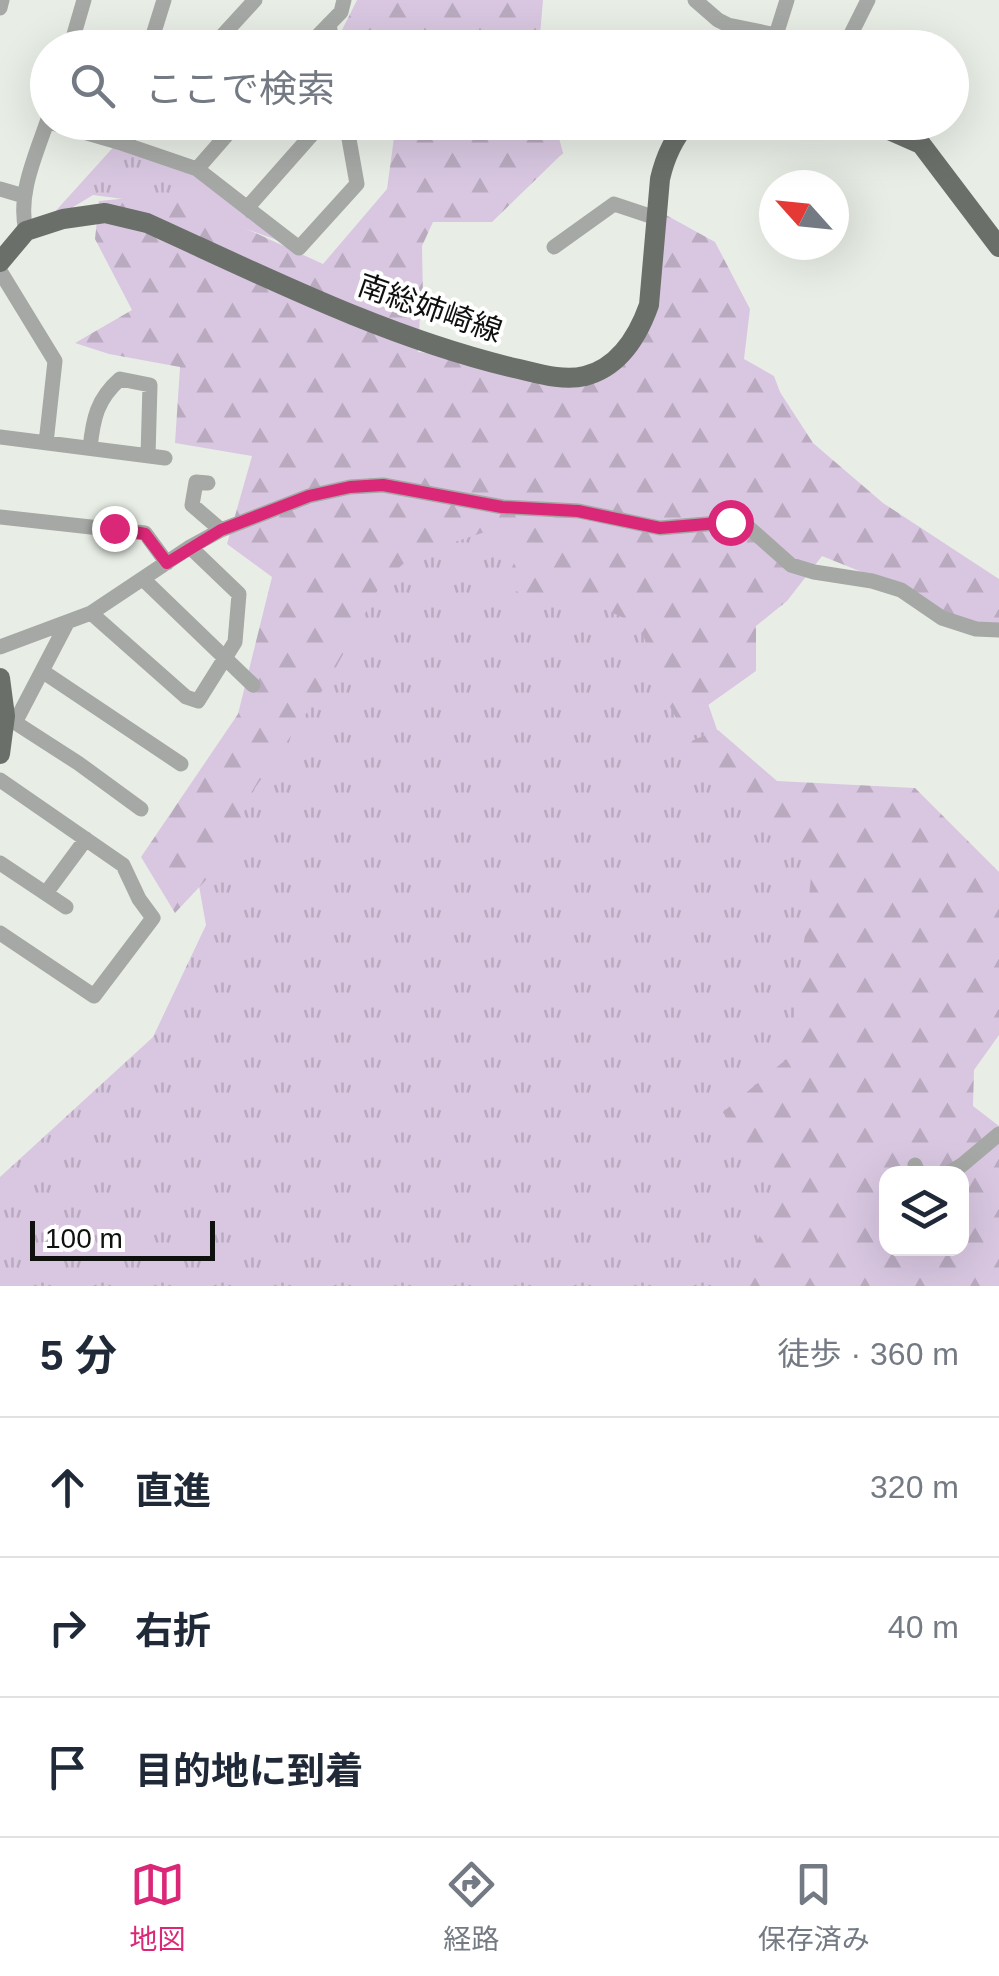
<!DOCTYPE html>
<html lang="ja">
<head>
<meta charset="utf-8">
<style>
  body { margin:0; font-family:Helvetica,"Noto Sans JP",sans-serif; background:#f6f6f7; color:#1f2937 }
  .controls { position:absolute; right:30px; bottom:30px; display:grid; overflow:hidden; border-radius:20px; box-shadow:0 10px 40px #0002 }
  .controls button { width:90px; height:90px; display:grid; place-items:center; padding:0; border:0; border-bottom:2px solid #e0e1e3; background:#fff; color:#1f2937; font:50px sans-serif }
  .compass { position:absolute; left:759px; top:170px; width:90px; height:90px; border-radius:50%; background:#fff; box-shadow:0 10px 40px #0002; rotate:297deg }
  .scale { position:absolute; left:30px; bottom:25px; width:185px; box-sizing:border-box; padding-left:10px; border:5px solid #0f110f; border-top:0; font-size:28px; line-height:35px; white-space:nowrap; color:#0f110f; -webkit-text-stroke:8px #fff; paint-order:stroke }
  .stop { position:absolute; width:30px; height:30px; margin:-22px; border:8px solid #db2777; border-radius:50%; background:#fff }
  .stop.end { background:#db2777; border-color:#fff; box-shadow:0 2px 10px #0008 }
  .list { margin:0; padding:0; list-style:none }
  h2 { display:flex; justify-content:space-between; align-items:center; height:130px; margin:0; padding:0 40px; font-size:42px }
  h2 small { font-size:32px; font-weight:400; color:#747a83 }
  .list li { display:grid; grid-template-columns:65px 1fr auto; gap:30px; align-items:center; box-sizing:border-box; height:140px; padding:0 40px; border-top:2px solid #e0e1e3 }
  .list b { display:block; font-size:38px; white-space:nowrap }
  .list em { font-size:32px; font-style:normal; color:#747a83 }
  .icon { flex:none; width:55px; height:55px; fill:none; stroke:currentColor; stroke-width:2; stroke-linecap:round; stroke-linejoin:round }
  .map { position:relative; flex:none; width:999px; height:1286px; overflow:hidden }
  .search { position:absolute; background:#fff; box-shadow:0 10px 40px #0002; left:30px; right:30px; top:30px; height:110px; display:flex; align-items:center; gap:25px; box-sizing:border-box; padding:0 35px; border-radius:55px; color:#747a83; font-size:38px }
  .sheet { height:550px; background:#fff }
  nav { display:flex; justify-content:space-around; align-items:center; box-sizing:border-box; height:140px; border-top:2px solid #e0e1e3; background:#fff; font-size:28px; color:#747a83 }
  nav a { display:grid; justify-items:center; gap:5px }
  nav .on { color:#db2777 }
  .map>svg:first-child { display:block }
</style>
</head>
<body>
<div class="map">
<svg width="999" height="1286" viewBox="0 0 999 1286">
  <defs>
    <pattern id="grass-tufts" width="24" height="20" patternUnits="userSpaceOnUse" patternTransform="scale(2.5)"><rect width="24" height="20" fill="#d9c7e1"/><path d="M3 7l-1-3M5 7V3M7 7l1-3M15 17l-1-3M17 17v-4M19 17l1-3" fill="none" stroke="#b9aac0"/></pattern>
    <pattern id="forest-firs" width="22" height="20" patternUnits="userSpaceOnUse" patternTransform="scale(2.5)"><rect width="22" height="20" fill="#d9c7e1"/><path d="M5 1l3.5 6h-7zM16 11l3.5 6h-7z" fill="#b9aac0"/></pattern>
  </defs>
  <rect width="100%" height="100%" fill="#e8eee6"/>
  <path fill="url(#grass-tufts)" d="M 118,142 L 197,169 L 299,248 L 205,214 L 161,204 L 93,195 L 42,226 Z
    M 325,417 L 682,629 L 737,787 L 844,862 L 808,1286 L 0,1286 L 0,1177 L 153,1037 L 206,925 L 192,847 L 250,706 Z"/>
  <path fill="url(#forest-firs)" fill-rule="evenodd" d="M 357,0 L 543,0 L 539,47 L 351,47 L 339,36 Z
    M 396,123 L 555,123 L 563,153 L 492,222 L 433,222 L 422,246 L 423,298 L 420,315 L 418,352 L 468,356 L 593,383 L 651,313 L 666,215 L 715,242 L 750,309 L 744,359 L 774,376 L 780,392 L 813,443 L 883,503 L 999,579 L 999,627 L 966,628 L 884,581 L 822,556 L 787,601 L 756,626 L 756,671 L 680,725 L 664,696 L 640,626 L 573,594 L 540,599 L 503,587 L 520,550 L 497,528 L 412,556 L 381,584 L 328,682 L 255,788 L 219,866 L 175,913 L 141,857 L 238,714 L 272,577 L 227,544 L 252,456 L 175,443 L 180,367 L 109,354 L 75,343 L 132,310 L 95,239 L 99,201 L 171,194 L 323,264 L 387,189 Z
    M 718,730 L 777,781 L 915,788 L 999,872 L 999,1035 L 974,1070 L 973,1106 L 999,1126 L 999,1286 L 736,1286 L 787,1178 L 745,1152 L 723,1112 L 789,1057 L 800,979 L 812,868 C 768,835 712,792 684,744 ZM 886,1174 L 962,1174 L 962,1248 L 886,1248 Z"/>
  <g fill="none" stroke-linecap="round" stroke-linejoin="round">
    <path stroke="#a5a8a5" stroke-width="15" d="M 695,0 L 718,20 L 728,25 L 776,35 L 807,48
      M 0,8 L 2,0
      M 329,24 L 333,48
      M 776,35 L 787,0
      M 70,48 L 84,0
      M 149,48 L 164,0
      M 211,48 L 255,0
      M 306,48 L 341,12 L 344,0
      M 844,48 L 868,0
      M 49,122 L 118,142 L 197,169 L 299,248 L 357,184 L 346,122
      M 118,142 L 130,136 L 143,122
      M 118,142 L 124,122
      M 197,169 L 238,122
      M 0,189 L 24,196
      M 247,208 L 323,122
      M 26,231 C 17,194 36,155 48,119
      M 554,247 L 614,204 L 656,218
      M 0,271 L 55,361 L 46,443
      M 0,437 L 165,458
      M 90,448 C 93,419 97,399 120,379 L 150,385 L 148,456
      M 208,483 L 196,482 L 192,505 L 221,530
      M 0,517 L 145,533 L 167,563
      M 143,579 L 253,685
      M 91,613 L 186,697 L 198,701 L 235,642 L 239,594 L 190,547
      M 0,647 L 91,613 L 190,547 L 221,530 L 309,496 L 350,487 L 383,485 L 503,507 L 579,511 L 660,528 L 729,522 L 747,526 L 791,565 L 814,572 L 872,581 L 901,590 L 942,618 L 976,629 L 999,630
      M 42,671 L 181,764
      M 4,716 L 19,715 L 66,625
      M 5,716 L 78,763 L 141,809
      M 0,780 L 123,865 L 139,899 L 153,918 L 94,996 L 0,933
      M 0,863 L 66,907
      M 46,893 L 86,839
      M 915,1165 L 919,1174
      M 947,1174 L 962,1165 L 999,1134"/>
    <path stroke="#6b6f6a" stroke-width="20" d="M 871,122 L 921,144 L 999,247
      M 0,262 L 26,231 L 63,219 L 105,213 L 147,223 C 266,277 383,336 510,367 C 534,372 561,382 585,376 C 620,367 638,336 649,305 L 660,179 C 665,157 673,139 688,122
      M 0,678 L 5,716 L 0,754"/>
  </g>
  <g fill="none" stroke-linecap="round" stroke-linejoin="round">
    <path stroke="#db2777" stroke-width="12" d="M 114,528 L 145,534 L 167,563 L 221,530 L 309,496 L 350,487 L 383,485 L 502,507 L 578,511 L 660,528 L 730,522"/>
  </g>
  <g text-anchor="middle" dominant-baseline="central" stroke-width="8" stroke-linejoin="round" paint-order="stroke">
    <g font-size="30" fill="#0f110f" stroke="#fff">
      <text transform="translate(430 308) rotate(19)">南総姉崎線</text>
    </g>
  </g>
</svg>
<div class="controls">
<button><svg class="icon" aria-label="layers" viewBox="0 0 24 24"><path d="M12 4l9 5-9 5-9-5zM3 14l9 5 9-5"/></svg></button>
</div>
<svg class="compass" viewBox="-18 -18 36 36"><path d="M0-13l5 13h-10z" fill="#e53935"/><path d="M0 13l5-13h-10z" fill="#747a83"/></svg>
<div class="scale">100 m</div>
<div class="stop" style="left:730px;top:522px"></div>
<div class="stop end" style="left:114px;top:528px"></div>
<div class="search"><svg class="icon" aria-label="search" viewBox="0 0 24 24"><circle cx="10" cy="10" r="6"/><path d="M15 15l6 6"/></svg>ここで検索</div>
</div>
<section class="sheet">
<h2>5 分<small>徒歩 · 360 m</small></h2>
<ul class="list">
<li><svg class="icon" aria-label="ahead" viewBox="0 0 24 24"><path d="M12 20V5M6 11l6-6 6 6"/></svg><div><b>直進</b></div><em>320 m</em></li>
<li><svg class="icon" aria-label="right" viewBox="0 0 24 24"><path d="M7 20v-9h11M14 6l5 5-5 5"/></svg><div><b>右折</b></div><em>40 m</em></li>
<li><svg class="icon" aria-label="arrive" viewBox="0 0 24 24"><path d="M6 21V4h12l-3 4 3 4H6"/></svg><div><b>目的地に到着</b></div></li>
</ul>
</section>
<nav>
<a class="on"><svg class="icon" aria-label="map" viewBox="0 0 24 24"><path d="M3 6l6-2 6 2 6-2v14l-6 2-6-2-6 2zM9 4v14M15 6v14"/></svg>地図</a>
<a><svg class="icon" aria-label="directions" viewBox="0 0 24 24"><path d="M12 3l9 9-9 9-9-9zM9 14v-3h6M13 9l2 2-2 2"/></svg>経路</a>
<a><svg class="icon" aria-label="saved" viewBox="0 0 24 24"><path d="M7 4h10v16l-5-4-5 4z"/></svg>保存済み</a>
</nav>
</body>
</html>
